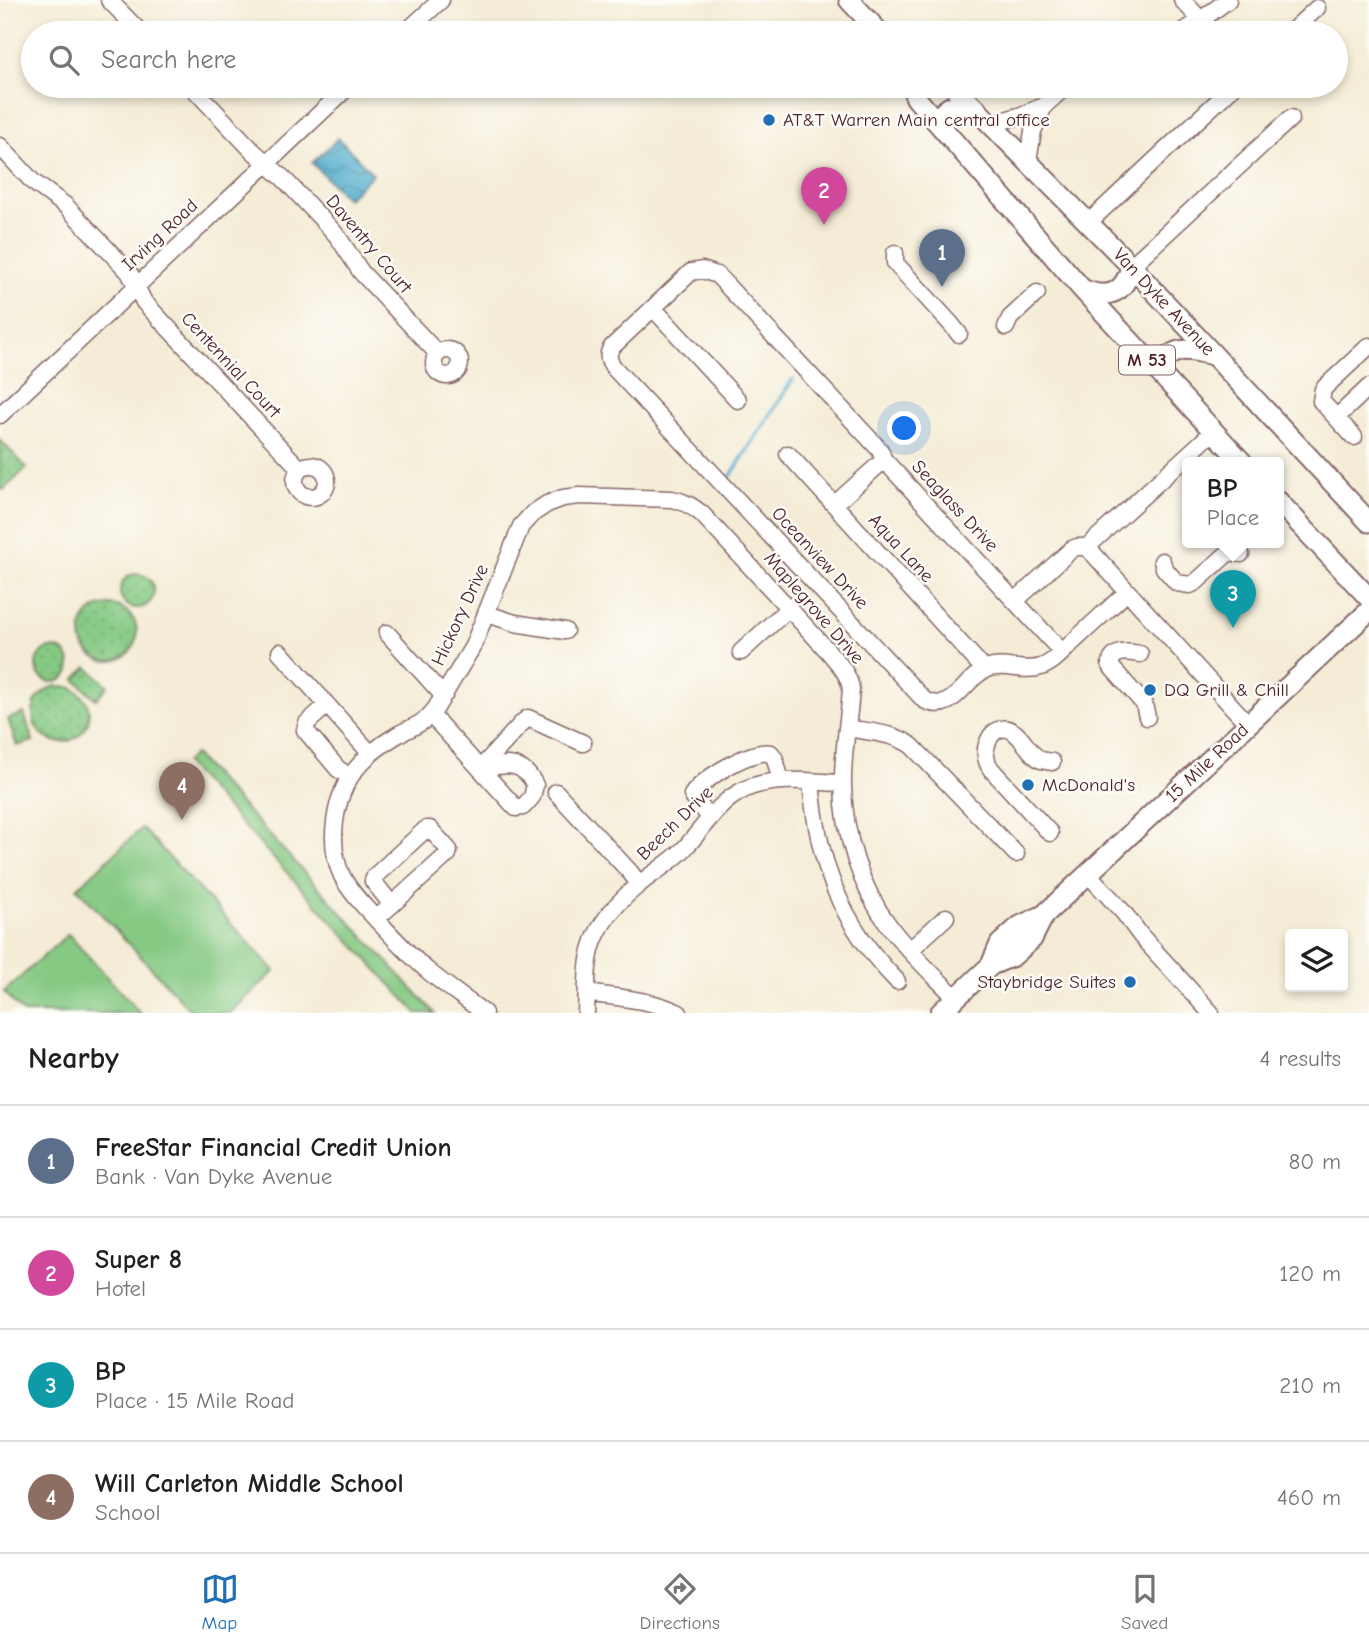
<!DOCTYPE html>
<html lang="en">
<head>
<meta charset="utf-8">
<style>
  body { margin:0; font-family:"Comic Neue",sans-serif; background:#f6f6f6; color:#202124 }
  .controls { position:absolute; right:21px; bottom:21px; display:grid; overflow:hidden; border-radius:7px; box-shadow:0 4px 10px #0003 }
  .controls button { width:63px; height:63px; display:grid; place-items:center; padding:0; border:0; border-bottom:2px solid #e0e0e0; background:#fff; color:#202124; font:35px sans-serif }
  .you { position:absolute; left:905px; top:429px; width:24px; height:24px; margin:-18px; border:5px solid #fff; border-radius:50%; background:#1a73e8; box-shadow:0 0 0 10px #1a73e833 }
  .badge { display:grid; place-items:center; width:46px; height:46px; border-radius:50%; background:#1f6fb2; color:#fff; font-size:23px; font-weight:700 }
  .pin { position:absolute; translate:-50% -58px; filter:drop-shadow(0 2px 4px #0008) }
  .pin::after { content:''; position:absolute; top:37px; width:24px; height:21px; background:inherit; clip-path:polygon(0 0,100% 0,50% 100%) }
  .popup { position:absolute; left:1182px; top:457px; width:102px; height:91px; box-sizing:border-box; display:grid; place-content:center; border-radius:7px; background:#fff; filter:drop-shadow(0 2px 5px #0005); font-size:23px; white-space:nowrap; color:#757577 }
  .popup b { font-size:26px; color:#202124 }
  .popup::after { content:''; position:absolute; left:50%; top:100%; margin-left:-14px; border:14px solid transparent; border-top-color:#fff }
  .list { margin:0; padding:0; list-style:none }
  h2 { display:flex; justify-content:space-between; align-items:center; height:91px; margin:0; padding:0 28px; font-size:30px }
  h2 small { font-size:23px; font-weight:400; color:#757577 }
  .list li { display:grid; grid-template-columns:46px 1fr auto; gap:21px; align-items:center; box-sizing:border-box; height:112px; padding:0 28px; border-top:2px solid #e0e0e0 }
  .list b { display:block; font-size:26px; white-space:nowrap }
  .list p { margin:0; font-size:23px; white-space:nowrap; color:#757577 }
  .list em { font-size:23px; font-style:normal; color:#757577 }
  .icon { flex:none; width:38px; height:38px; fill:none; stroke:currentColor; stroke-width:2; stroke-linecap:round; stroke-linejoin:round }
  .map { position:relative; flex:none; width:1369px; height:1013px; overflow:hidden }
  .search { position:absolute; background:#fff; box-shadow:0 4px 10px #0003; left:21px; right:21px; top:21px; height:77px; display:flex; align-items:center; gap:18px; box-sizing:border-box; padding:0 24px; border-radius:38px; color:#757577; font-size:26px }
  .sheet { height:539px; background:#fff }
  nav { display:flex; justify-content:space-around; align-items:center; box-sizing:border-box; height:98px; border-top:2px solid #e0e0e0; background:#fff; font-size:19px; color:#757577 }
  nav a { display:grid; justify-items:center; gap:4px }
  nav .on { color:#1f6fb2 }
  .map>svg:first-child { display:block }
</style>
</head>
<body>
<div class="map">
<svg width="1369" height="1013" viewBox="0 0 1369 1013">
  <defs>
    <pattern id="park-dots" width="8" height="8" patternUnits="userSpaceOnUse" patternTransform="scale(1.75)"><rect width="8" height="8" fill="#85c983"/><path d="M2 2h.1M6 6h.1" fill="none" stroke="#74ac71" stroke-width="1.8" stroke-linecap="round"/></pattern>
    <pattern id="water-waves" width="16" height="10" patternUnits="userSpaceOnUse" patternTransform="scale(1.75)"><rect width="16" height="10" fill="#4ba9ca"/><path d="M0 5q4-4 8 0t8 0" fill="none" stroke="#4089a4"/></pattern>
  </defs>
  <rect width="100%" height="100%" fill="#fdfcf7"/>
  <filter id="ink" filterUnits="userSpaceOnUse"><feTurbulence type="fractalNoise" baseFrequency=".0143" numOctaves="2"/><feDisplacementMap in="SourceGraphic" scale="14" xChannelSelector="R" yChannelSelector="G"/><feConvolveMatrix kernelMatrix="1 2 1 2 8 2 1 2 1" color-interpolation-filters="sRGB"/></filter>
  <filter id="wash" filterUnits="userSpaceOnUse"><feTurbulence type="fractalNoise" baseFrequency=".00686" numOctaves="4" result="noise"/><feDisplacementMap in="SourceGraphic" scale="28" xChannelSelector="R" yChannelSelector="G"/><feGaussianBlur stdDeviation="1.57" result="paint"/><feColorMatrix in="noise" values="0 0 0 0 0 0 0 0 0 0 0 0 0 0 0 0 0 1.4 0 .05"/><feComposite in="paint" operator="in"/></filter>
  <g filter="url(#wash)">
    <rect width="100%" height="100%" fill="#f4ecd6"/>
    <path fill="#85c983" stroke="#687457" stroke-width="2" d="M 194,754 L 435,1013 L 417,1013 L 185,763 Z
      M 142,828 L 275,971 L 230,1013 L 193,1013 L 77,888 Z
      M 68,934 L 140,1013 L 23,1013 L 4,992 Z"/>
    <path fill="url(#park-dots)" stroke="#687457" stroke-width="2" d="M 0,440 L 27,468 L 3,490 L 0,487 Z
      M120 591a17 17 0 1 1 34 0a17 17 0 1 1-34 0Z
      M81 633a28 28 0 1 1 56 0a28 28 0 1 1-56 0Z
      M36 665a17 17 0 1 1 34 0a17 17 0 1 1-34 0Z
      M 87,667 L 108,686 L 96,699 L 75,680 Z
      M33 714a28 28 0 1 1 56 0a28 28 0 1 1-56 0Z
      M 24,713 L 33,741 L 17,746 L 8,719 Z"/>
    <path fill="url(#water-waves)" stroke="#4a647a" stroke-width="2" d="M 338,138 L 373,174 L 347,199 L 312,163 Z"/>
    <g fill="none" stroke-linecap="round" stroke-linejoin="round">
      <path stroke="#4ba9ca" stroke-width="3.5" d="M 730,477 L 793,379"/>
    </g>
  </g>
  <g filter="url(#ink)">
    <g fill="none" stroke-linecap="round" stroke-linejoin="round">
      <g stroke="#866767" stroke-width="19">
        <path id="minor" d="M 109,0 L 141,33
          M 1182,0 L 1201,20 L 1228,0
          M 405,33 L 441,0
          M 1181,33 L 1201,20
          M 1290,33 L 1317,8
          M 191,86 L 252,150 L 283,178 L 331,229 L 338,237 L 361,272 L 438,354
          M 991,124 L 1019,116 L 1044,106 L 1066,86
          M 0,146 L 33,182 L 66,206 L 129,272 L 144,302 L 300,469
          M 1028,161 L 1033,131 L 1044,106
          M 1089,222 L 1234,86
          M 895,253 L 895,263 L 951,324 L 959,334
          M 1131,266 L 1291,118
          M 653,308 L 738,400
          M 1006,327 L 1010,318 L 1037,293
          M434 363a13 13 0 1 1 26 0a13 13 0 1 1-26 0Z
          M 0,415 L 349,86
          M 1337,417 L 1369,387
          M 1354,437 L 1321,401 L 1323,389 L 1369,346
          M 788,454 L 984,669
          M295 481a16 16 0 1 1 32 0a16 16 0 1 1-32 0Z
          M 835,504 L 884,460
          M 1087,547 L 1248,724
          M 1162,561 L 1164,568 L 1177,583 L 1190,585 L 1196,582 L 1229,552 L 1241,554
          M 1015,601 L 1072,549 L 1077,547 L 1087,547 L 1214,431
          M 487,614 L 515,623 L 565,631
          M 387,633 L 439,691 L 445,694
          M 280,652 L 370,753
          M 741,652 L 789,608
          M 1062,652 L 884,460 L 880,450 L 717,275 L 702,270 L 691,272 L 612,347 C 606,355 609,362 615,369 L 924,700 C 954,716 964,677 987,669 C 1003,662 1024,673 1041,667 C 1054,663 1065,649 1075,640 C 1092,624 1110,608 1127,592
          M 1140,654 C 1128,652 1114,649 1110,664 L 1113,669 L 1144,704 L 1147,717
          M 327,705 L 307,723 L 305,730 L 338,769 L 350,777
          M 431,715 L 516,808 L 523,807 L 532,797 L 535,785 C 521,758 504,765 480,769
          M 847,728 C 869,732 895,733 912,746 L 1016,854
          M 480,769 L 523,722 L 528,718 L 583,743
          M 811,782 C 818,863 840,923 897,981
          M 556,792 L 630,872 L 639,884
          M 710,817 L 695,800 L 692,795 C 703,778 751,749 771,753 L 775,759 L 781,781
          M 1050,833 L 991,769 C 986,762 985,756 986,748 C 988,740 991,733 998,730 C 1017,721 1027,754 1041,760 C 1044,761 1048,761 1052,762
          M 1088,874 L 1124,913 L 1141,936 L 1211,1013
          M 376,919 L 448,854 L 449,850 L 430,829 L 426,829 L 375,876 L 373,881 L 392,905
          M 910,950 L 946,917
          M 587,993 C 618,998 651,999 679,1013
          M 484,1013 C 466,999 446,986 428,971 C 409,955 392,936 375,918 C 363,905 350,892 342,876 C 327,844 334,796 356,769 C 367,755 382,744 397,735 C 412,727 426,723 436,708 L 473,646 L 521,526 L 532,514 L 547,504 L 563,498 L 579,496 L 672,499 C 684,501 692,506 702,514 L 828,651 C 838,663 849,674 851,689 C 849,721 842,754 843,786 C 844,834 860,888 890,927 C 909,953 934,975 956,998
          M 586,1013 C 587,996 586,977 589,960 C 593,929 614,905 637,886 C 652,873 669,864 683,850 C 705,827 720,797 753,786 C 782,777 813,782 843,783"/>
      </g>
      <g stroke="#866767" stroke-width="23">
        <path id="major" d="M 849,0 L 880,33
          M 911,86 L 916,98 L 1082,289 L 1242,462
          M 953,86 L 1131,266 L 1369,522
          M 936,121 C 948,104 956,101 976,108
          M 1082,289 C 1107,300 1125,294 1131,266
          M 1154,367 C 1177,346 1184,348 1213,355
          M 1278,501 L 1369,598
          M 991,965 L 1013,956 L 1032,939 L 1044,915 L 1369,611
          M 940,1013 L 991,965 L 1000,944 L 1013,932 L 1020,926 L 1044,915"/>
      </g>
      <use href="#minor" stroke="#fff" stroke-width="16"/>
      <use href="#major" stroke="#fff" stroke-width="19"/>
    </g>
  </g>
  <g fill="#1f6fb2" stroke="#fdfcf7" stroke-width="2.5">
    <circle cx="769" cy="120" r="7"/>
    <circle cx="1150" cy="690" r="7"/>
    <circle cx="1028" cy="785" r="7"/>
    <circle cx="1130" cy="982" r="7"/>
  </g>
  <g text-anchor="middle" dominant-baseline="central" stroke-width="5" stroke-linejoin="round" paint-order="stroke">
    <rect fill="#fdfcf7" stroke="#806168" stroke-width="2" x="1119" y="345.5" width="56" height="29" rx="5"/>
    <g font-size="18" font-weight="bold" fill="#4a1f2b">
      <text x="1147" y="360">M 53</text>
    </g>
    <g font-size="19" fill="#4a1f2b" stroke="#fdfcf7" text-anchor="start">
      <text x="783" y="120">AT&amp;T Warren Main central office</text>
      <text x="1164" y="690">DQ Grill &amp; Chill</text>
      <text x="1042" y="785">McDonald's</text>
      <text x="1116" y="982" text-anchor="end">Staybridge Suites</text>
    </g>
    <g font-size="19" fill="#4a1f2b" stroke="#fdfcf7">
      <text transform="translate(160 235) rotate(-43)">Irving Road</text>
      <text transform="translate(369 244) rotate(50)">Daventry Court</text>
      <text transform="translate(1164 302) rotate(47)">Van Dyke Avenue</text>
      <text transform="translate(231 365) rotate(47)">Centennial Court</text>
      <text transform="translate(955 506) rotate(47)">Seaglass Drive</text>
      <text transform="translate(901 548) rotate(47)">Aqua Lane</text>
      <text transform="translate(820 558) rotate(47)">Oceanview Drive</text>
      <text transform="translate(814 608) rotate(49)">Maplegrove Drive</text>
      <text transform="translate(460 615) rotate(-65)">Hickory Drive</text>
      <text transform="translate(1207 763) rotate(-43)">15 Mile Road</text>
      <text transform="translate(675 823) rotate(-44)">Beech Drive</text>
    </g>
  </g>
</svg>
<div class="controls">
<button><svg class="icon" aria-label="layers" viewBox="0 0 24 24"><path d="M12 4l9 5-9 5-9-5zM3 14l9 5 9-5"/></svg></button>
</div>
<div class="you"></div>
<div class="pin badge" style="left:942px;top:287px;background:#5c6f8a">1</div>
<div class="pin badge" style="left:824px;top:225px;background:#d1479c">2</div>
<div class="pin badge" style="left:1233px;top:628px;background:#0f9aa8">3</div>
<div class="popup"><b>BP</b>Place</div>
<div class="pin badge" style="left:182px;top:820px;background:#8d6e63">4</div>
<div class="search"><svg class="icon" aria-label="search" viewBox="0 0 24 24"><circle cx="10" cy="10" r="6"/><path d="M15 15l6 6"/></svg>Search here</div>
</div>
<section class="sheet">
<h2>Nearby<small>4 results</small></h2>
<ul class="list">
<li><span class="badge" style="background:#5c6f8a">1</span><div><b>FreeStar Financial Credit Union</b><p>Bank · Van Dyke Avenue</p></div><em>80 m</em></li>
<li><span class="badge" style="background:#d1479c">2</span><div><b>Super 8</b><p>Hotel</p></div><em>120 m</em></li>
<li><span class="badge" style="background:#0f9aa8">3</span><div><b>BP</b><p>Place · 15 Mile Road</p></div><em>210 m</em></li>
<li><span class="badge" style="background:#8d6e63">4</span><div><b>Will Carleton Middle School</b><p>School</p></div><em>460 m</em></li>
</ul>
</section>
<nav>
<a class="on"><svg class="icon" aria-label="map" viewBox="0 0 24 24"><path d="M3 6l6-2 6 2 6-2v14l-6 2-6-2-6 2zM9 4v14M15 6v14"/></svg>Map</a>
<a><svg class="icon" aria-label="directions" viewBox="0 0 24 24"><path d="M12 3l9 9-9 9-9-9zM9 14v-3h6M13 9l2 2-2 2"/></svg>Directions</a>
<a><svg class="icon" aria-label="saved" viewBox="0 0 24 24"><path d="M7 4h10v16l-5-4-5 4z"/></svg>Saved</a>
</nav>
</body>
</html>
